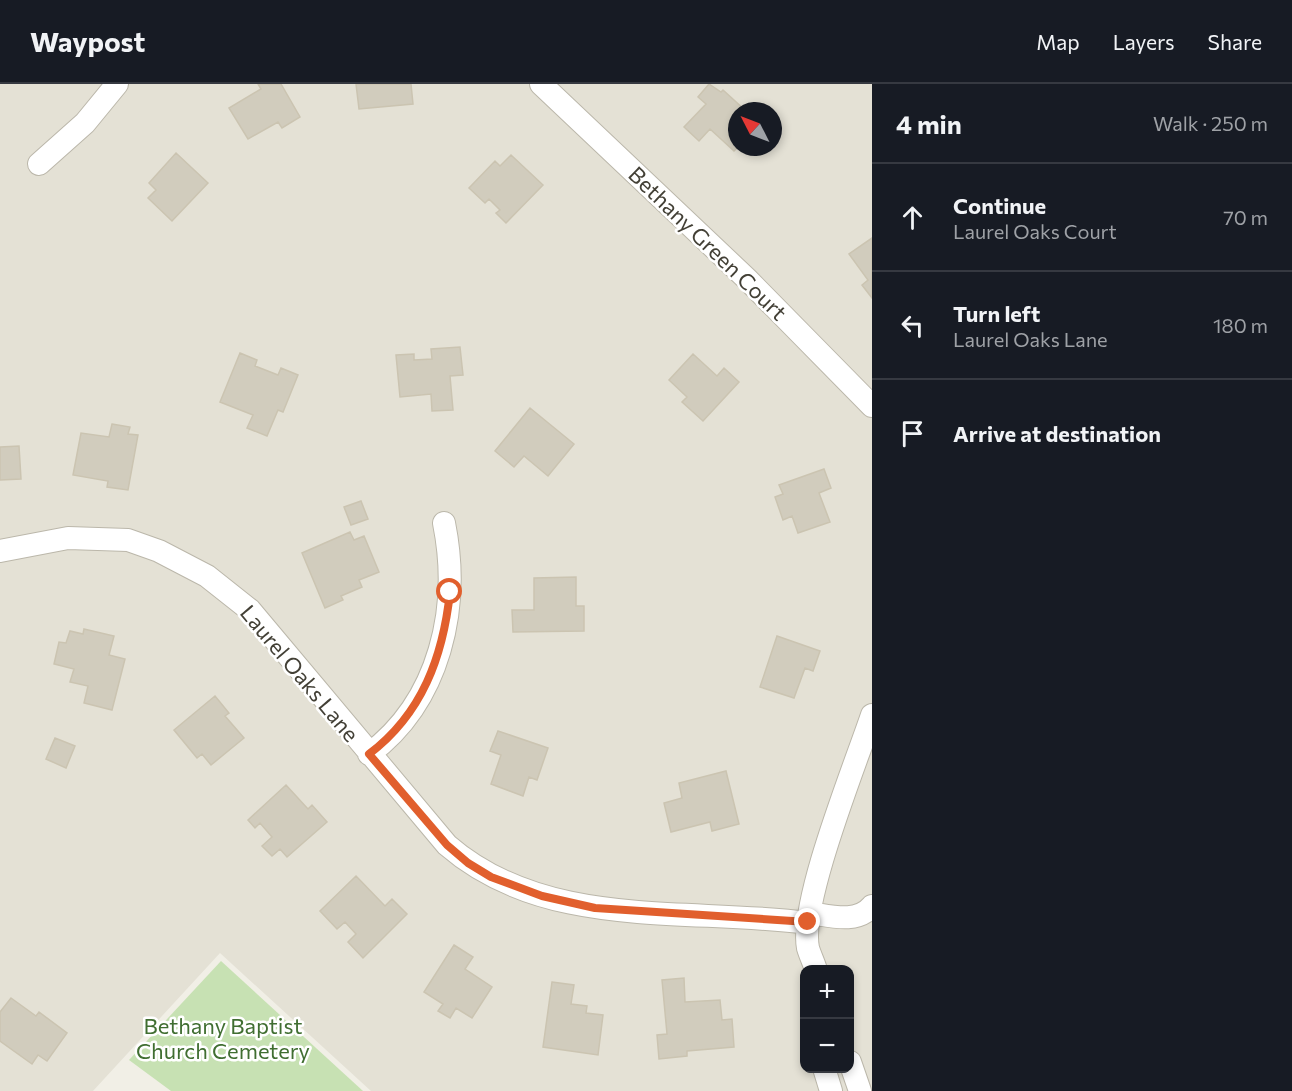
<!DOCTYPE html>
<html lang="en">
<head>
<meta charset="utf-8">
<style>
  body { margin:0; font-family:Commissioner,sans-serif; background:#242831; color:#f1f3f6 }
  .controls { position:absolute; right:18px; bottom:18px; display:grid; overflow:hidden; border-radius:12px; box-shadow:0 3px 9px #0003 }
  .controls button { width:54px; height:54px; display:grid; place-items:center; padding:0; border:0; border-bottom:2px solid #363941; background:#171b24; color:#f1f3f6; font:30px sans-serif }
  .compass { position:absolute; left:728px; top:18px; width:54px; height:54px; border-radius:50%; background:#171b24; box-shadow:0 3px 9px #0003; rotate:312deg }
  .stop { position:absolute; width:18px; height:18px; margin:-14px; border:4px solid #e15f2d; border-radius:50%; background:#fff }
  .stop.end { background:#e15f2d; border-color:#fff; box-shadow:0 2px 6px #0008 }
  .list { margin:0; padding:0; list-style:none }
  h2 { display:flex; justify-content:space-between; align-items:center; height:78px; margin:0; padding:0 24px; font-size:26px }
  h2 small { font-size:20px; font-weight:400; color:#9ea1a6 }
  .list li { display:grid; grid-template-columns:39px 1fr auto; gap:18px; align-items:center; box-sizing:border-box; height:108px; padding:0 24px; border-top:2px solid #363941 }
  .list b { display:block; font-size:22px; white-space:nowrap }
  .list p { margin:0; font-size:20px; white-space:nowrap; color:#9ea1a6 }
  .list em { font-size:20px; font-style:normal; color:#9ea1a6 }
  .icon { flex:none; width:33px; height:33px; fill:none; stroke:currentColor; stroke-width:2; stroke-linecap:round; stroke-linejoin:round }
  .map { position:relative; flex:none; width:872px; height:1007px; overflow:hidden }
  header { display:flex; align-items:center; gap:36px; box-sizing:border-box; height:84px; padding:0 30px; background:#171b24; border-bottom:2px solid #363941 }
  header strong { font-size:28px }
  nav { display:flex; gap:33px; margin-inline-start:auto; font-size:21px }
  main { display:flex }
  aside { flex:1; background:#171b24 }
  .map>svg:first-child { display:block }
</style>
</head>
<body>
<header>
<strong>Waypost</strong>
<nav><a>Map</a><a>Layers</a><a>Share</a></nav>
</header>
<main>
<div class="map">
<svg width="872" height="1007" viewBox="0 0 872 1007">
  <rect width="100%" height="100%" fill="#f1efe6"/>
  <path fill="#e4e1d5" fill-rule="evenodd" d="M 0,0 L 872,0 L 872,1007 L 371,1007 L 220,869 L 93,1007 L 0,1007 ZM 737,27 L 773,27 L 773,63 L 737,63 ZM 804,886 L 850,886 L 850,984 L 804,984 Z"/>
  <path fill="#c7e1b3" d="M 221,877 L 363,1007 L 171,1007 L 129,976 Z"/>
  <path fill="#d1ccbd" stroke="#cbc4b1" stroke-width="1.5" d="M 258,0 L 281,0 L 300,33 L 282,44 L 278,38 L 248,55 L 229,24 L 261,5 Z
    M 356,0 L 411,0 L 413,20 L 359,25 Z
    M 709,0 L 721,8 L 723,6 L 746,27 L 737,27 L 738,63 L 734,67 L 710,45 L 699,57 L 684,43 L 706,20 L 698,13 Z
    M 176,69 L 208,99 L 172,137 L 148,114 L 156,106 L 149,99 Z
    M 511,71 L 543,101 L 506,139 L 496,129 L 500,126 L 489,115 L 485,119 L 469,104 L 495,77 L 500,82 Z
    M 872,154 L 872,214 L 862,201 L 868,196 L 849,170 Z
    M 460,263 L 463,291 L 450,292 L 453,326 L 432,327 L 431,310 L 400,313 L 396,271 L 414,270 L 414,276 L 432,275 L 431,265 Z
    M 240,269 L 257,276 L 255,282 L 278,291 L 281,284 L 298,291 L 283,328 L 278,326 L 267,352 L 247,344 L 253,331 L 220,318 Z
    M 693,270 L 717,292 L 724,284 L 739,298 L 703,337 L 682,318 L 687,313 L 669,296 Z
    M 530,324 L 574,360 L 548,392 L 524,372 L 514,383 L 495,367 Z
    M 112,340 L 130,343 L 128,350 L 138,351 L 128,406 L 107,403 L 108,397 L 73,391 L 81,349 L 109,353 Z
    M 19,362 L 21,395 L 0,396 L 0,363 Z
    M 824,385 L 831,404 L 819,409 L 830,438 L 798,449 L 792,432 L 783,436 L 775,413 L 783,410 L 779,401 Z
    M 361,417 L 368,435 L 351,441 L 344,423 Z
    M 350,448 L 354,456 L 364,452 L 379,488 L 359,496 L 362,503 L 341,512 L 343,516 L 325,524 L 302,469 Z
    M 576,493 L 576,522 L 584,522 L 584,547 L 513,548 L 512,526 L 534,526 L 534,494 Z
    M 84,545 L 114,552 L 109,571 L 125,575 L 112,626 L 84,619 L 88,602 L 70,598 L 74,585 L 54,580 L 59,558 L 66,559 L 70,547 L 83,550 Z
    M 777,552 L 820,567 L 813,587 L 805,584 L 794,614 L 760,603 Z
    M 215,612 L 229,629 L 225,632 L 244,654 L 211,681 L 202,670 L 197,674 L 174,646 Z
    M 498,647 L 548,664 L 537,696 L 529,693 L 523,712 L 491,700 L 501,671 L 490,667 Z
    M 55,654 L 75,662 L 66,684 L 46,675 Z
    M 726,687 L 739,740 L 712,747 L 710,738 L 671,748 L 664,719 L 682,714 L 679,699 Z
    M 286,701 L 308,725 L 312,721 L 327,738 L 287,773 L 280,765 L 272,772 L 262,762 L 272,753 L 260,739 L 255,744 L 248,736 Z
    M 356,792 L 385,822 L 392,815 L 407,830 L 363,874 L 348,858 L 356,850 L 345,838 L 337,845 L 320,827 Z
    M 454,861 L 473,873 L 465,885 L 492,903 L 472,934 L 456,924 L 450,934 L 438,927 L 443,920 L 424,908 Z
    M 684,894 L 685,918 L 720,916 L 722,936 L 732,935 L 734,963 L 687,967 L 687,972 L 659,975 L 657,951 L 667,950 L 662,896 Z
    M 552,898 L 574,901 L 571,920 L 587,922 L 586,929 L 603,931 L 598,971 L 543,963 Z
    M 11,914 L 36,932 L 39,928 L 67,949 L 47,977 L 38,971 L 32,980 L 0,957 L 0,928 Z"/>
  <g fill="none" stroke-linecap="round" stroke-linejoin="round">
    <g stroke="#bbb7aa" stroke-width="24">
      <path id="minor" d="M 541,0 L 747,195 L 872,322
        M 39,80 L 85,39 L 117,0
        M 0,467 L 68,454 L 128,456 L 159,467 L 207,492 L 250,526 L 447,761 C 546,847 687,823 808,839
        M 369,670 C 440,617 461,524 444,439
        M 810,829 C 831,832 857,840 872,822
        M 816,886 C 814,879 810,871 808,864 C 799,819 856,679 872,631
        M 850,978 L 860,1007
        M 824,984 L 831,1007"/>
    </g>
    <use href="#minor" stroke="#fff" stroke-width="22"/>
  </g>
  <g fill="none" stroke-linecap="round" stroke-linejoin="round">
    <path stroke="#e15f2d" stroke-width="8" d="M 450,508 C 443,573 422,630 369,670 L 447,761 L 468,779 L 491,793 L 542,812 L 595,824 L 808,838"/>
  </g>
  <g text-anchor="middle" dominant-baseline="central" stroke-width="5" stroke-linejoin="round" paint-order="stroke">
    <g font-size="22" fill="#434036" stroke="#fff">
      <text transform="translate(708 159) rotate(44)">Bethany Green Court</text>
      <text transform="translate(300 589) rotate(50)">Laurel Oaks Lane</text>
    </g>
    <g font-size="22" fill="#406e31" stroke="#fff">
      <text x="223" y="941">Bethany Baptist<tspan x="223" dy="25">Church Cemetery</tspan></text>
    </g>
  </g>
</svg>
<div class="controls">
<button>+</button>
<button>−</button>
</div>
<svg class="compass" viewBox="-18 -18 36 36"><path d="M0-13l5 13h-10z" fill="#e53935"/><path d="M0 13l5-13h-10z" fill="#9ea1a6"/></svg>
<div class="stop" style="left:450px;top:508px"></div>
<div class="stop end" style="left:808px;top:838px"></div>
</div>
<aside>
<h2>4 min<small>Walk · 250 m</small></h2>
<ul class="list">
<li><svg class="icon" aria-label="ahead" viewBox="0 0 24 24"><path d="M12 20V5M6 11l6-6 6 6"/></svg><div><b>Continue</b><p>Laurel Oaks Court</p></div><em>70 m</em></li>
<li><svg class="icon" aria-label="left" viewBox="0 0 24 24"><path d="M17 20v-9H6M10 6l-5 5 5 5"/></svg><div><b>Turn left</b><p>Laurel Oaks Lane</p></div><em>180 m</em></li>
<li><svg class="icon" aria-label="arrive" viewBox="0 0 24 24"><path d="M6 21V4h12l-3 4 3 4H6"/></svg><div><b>Arrive at destination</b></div></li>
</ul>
</aside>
</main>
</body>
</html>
